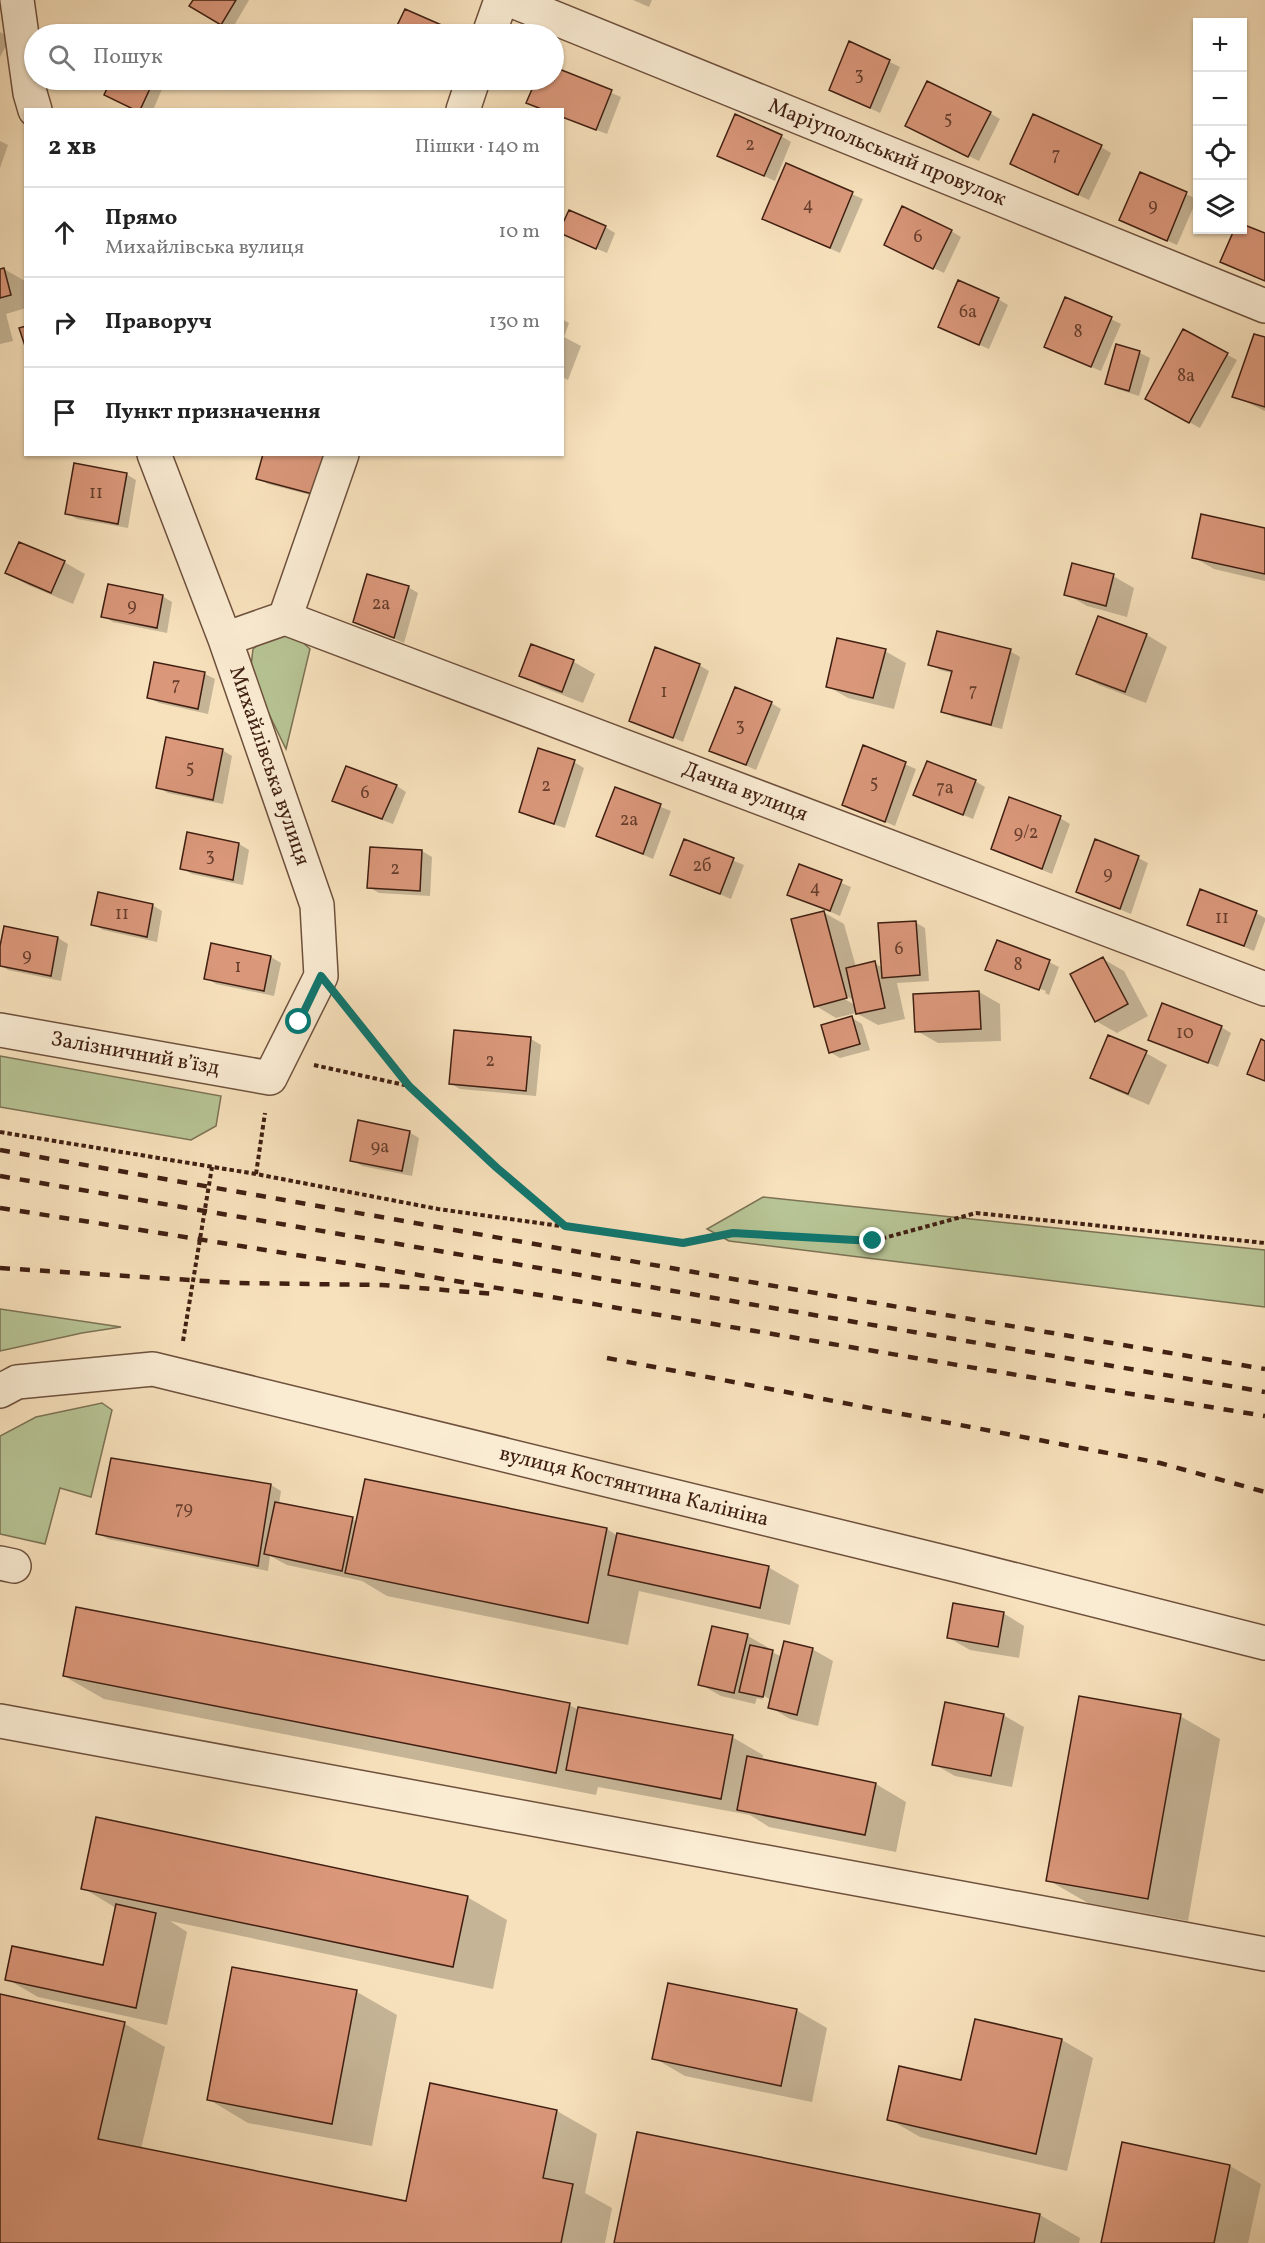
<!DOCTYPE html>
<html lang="uk">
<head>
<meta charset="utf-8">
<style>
  body { margin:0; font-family:Vollkorn,serif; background:#f6f6f6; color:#222 }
  .controls { position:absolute; right:18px; top:18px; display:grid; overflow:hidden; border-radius:0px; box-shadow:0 2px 4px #0004 }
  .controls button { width:54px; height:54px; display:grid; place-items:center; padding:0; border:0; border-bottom:2px solid #e0e0e0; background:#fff; color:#222; font:30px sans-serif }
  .stop { position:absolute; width:18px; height:18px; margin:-14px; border:4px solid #0f766e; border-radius:50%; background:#fff }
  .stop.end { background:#0f766e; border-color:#fff; box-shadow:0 2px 6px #0008 }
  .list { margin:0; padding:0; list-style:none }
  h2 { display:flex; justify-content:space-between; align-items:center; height:78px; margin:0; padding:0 24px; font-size:26px }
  h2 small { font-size:20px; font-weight:400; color:#767676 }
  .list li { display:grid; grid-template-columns:39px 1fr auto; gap:18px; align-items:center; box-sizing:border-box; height:90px; padding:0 24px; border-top:2px solid #e0e0e0 }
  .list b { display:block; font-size:22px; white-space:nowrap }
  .list p { margin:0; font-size:20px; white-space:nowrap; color:#767676 }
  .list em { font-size:20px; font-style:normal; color:#767676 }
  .icon { flex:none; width:33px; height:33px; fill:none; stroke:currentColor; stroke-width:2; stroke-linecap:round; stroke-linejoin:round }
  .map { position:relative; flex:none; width:1265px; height:2243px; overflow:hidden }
  .search { position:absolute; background:#fff; box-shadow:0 2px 4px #0004; left:24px; top:24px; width:540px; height:66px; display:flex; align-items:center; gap:15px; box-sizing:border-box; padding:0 21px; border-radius:33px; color:#767676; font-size:22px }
  .panel { position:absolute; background:#fff; box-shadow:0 2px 4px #0004; left:24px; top:108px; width:540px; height:348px; border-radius:0px }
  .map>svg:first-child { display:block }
</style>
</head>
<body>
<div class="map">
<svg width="1265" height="2243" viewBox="0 0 1265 2243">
  <rect width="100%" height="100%" fill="#f7e1bc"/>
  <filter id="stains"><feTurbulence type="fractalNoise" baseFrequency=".00333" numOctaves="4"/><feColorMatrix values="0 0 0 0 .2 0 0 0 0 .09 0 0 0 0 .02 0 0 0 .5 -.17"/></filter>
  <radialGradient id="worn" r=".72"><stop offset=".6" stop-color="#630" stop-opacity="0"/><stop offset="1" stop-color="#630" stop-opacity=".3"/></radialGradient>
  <path fill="#b7c495" stroke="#7c7254" stroke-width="1.5" d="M 270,635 L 296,636 L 310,649 L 286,749 L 250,675 L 253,649 Z
    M 0,1056 L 221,1096 L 216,1126 L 191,1140 L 0,1107 Z
    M 763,1197 L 1265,1250 L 1265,1307 L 729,1241 L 707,1229 Z
    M 0,1309 L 121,1327 L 82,1333 L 0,1351 Z
    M 102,1403 L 112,1410 L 91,1497 L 60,1488 L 45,1544 L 0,1534 L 0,1436 L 36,1417 Z"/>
  <path fill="#0003" fill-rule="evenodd" d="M 194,0 L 249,0 L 232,29 L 191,5 Z
    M 633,0 L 652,0 L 649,7 Z
    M 405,11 L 458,34 L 395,34 Z
    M 0,32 L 10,38 L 0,57 Z
    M 850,43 L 900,67 L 880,113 L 830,90 Z
    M 554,69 L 621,97 L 607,134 L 562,117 L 562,110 L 543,110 L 528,102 L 537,80 L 554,80 Z
    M 112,80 L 166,80 L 153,110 L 136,110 L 106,94 Z
    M 990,113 L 1000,119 L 979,161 L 917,131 Z
    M 781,136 L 791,142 L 775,181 L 729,161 Z
    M 0,141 L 8,145 L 0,168 Z
    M 1101,147 L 1111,153 L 1089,200 L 1022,169 Z
    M 786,165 L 863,199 L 840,253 L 774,224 Z
    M 1140,174 L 1197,199 L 1177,245 L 1121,220 Z
    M 605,227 L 615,233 L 607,253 L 571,238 Z
    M 951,231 L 961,237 L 944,273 L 896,250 Z
    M 4,269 L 25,281 L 26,308 L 6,314 L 13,341 L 0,344 L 0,270 Z
    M 998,299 L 1008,305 L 989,349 L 949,332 Z
    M 562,319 L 569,323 L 564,337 L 581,346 L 568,380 L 562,377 Z
    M 1111,319 L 1121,324 L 1101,371 L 1056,352 Z
    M 1184,331 L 1237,360 L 1200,428 L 1147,399 Z
    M 1265,339 L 1265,411 L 1234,396 Z
    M 1117,346 L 1140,353 L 1150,358 L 1139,396 L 1117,389 L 1107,383 Z
    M 264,454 L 334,501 L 268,484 L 258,478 Z
    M 126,474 L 136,480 L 128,528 L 77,519 L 67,513 Z
    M 1265,530 L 1265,581 L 1214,569 L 1193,557 Z
    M 64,562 L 85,574 L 73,604 L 28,585 L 7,573 Z
    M 1113,576 L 1134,588 L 1127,617 L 1087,606 L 1066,594 Z
    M 408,587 L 418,593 L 404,643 L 354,621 Z
    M 162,596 L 172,602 L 167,633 L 113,622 L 103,616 Z
    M 1099,618 L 1147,635 L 1167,647 L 1146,703 L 1099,685 L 1078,673 Z
    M 532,646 L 574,662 L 595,674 L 583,703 L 542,687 L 521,675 Z
    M 885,651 L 906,663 L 894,709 L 848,698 L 827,686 Z
    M 1010,651 L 1020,657 L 1002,729 L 953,717 L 943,711 L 952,673 L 940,670 L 930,664 Z
    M 699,665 L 709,671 L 683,742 L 631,720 Z
    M 205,674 L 215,679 L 208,714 L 159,703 L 149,698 Z
    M 771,703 L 781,709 L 756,770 L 711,750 Z
    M 864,747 L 916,769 L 895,826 L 844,804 Z
    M 222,750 L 232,756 L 223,804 L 168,793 L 158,787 Z
    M 574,762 L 584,768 L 565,828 L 530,817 L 520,811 Z
    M 347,768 L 397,786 L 406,792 L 393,824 L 344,806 L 334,801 Z
    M 975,781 L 985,787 L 973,819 L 915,795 Z
    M 616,789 L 671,811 L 653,859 L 598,836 Z
    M 1060,818 L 1070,824 L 1052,874 L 993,849 Z
    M 188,833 L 239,844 L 249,850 L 243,885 L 192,874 L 182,868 Z
    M 685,841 L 744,865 L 731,899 L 672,874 Z
    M 371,848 L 422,851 L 432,857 L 430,896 L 379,893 L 369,887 Z
    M 1138,858 L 1148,863 L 1131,914 L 1078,892 Z
    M 800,866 L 851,887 L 840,916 L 789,894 Z
    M 152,905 L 162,911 L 157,942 L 103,930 L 93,924 Z
    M 823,912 L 844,924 L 856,967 L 874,963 L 883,968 L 915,922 L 925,928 L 929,981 L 897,983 L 905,1019 L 878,1025 L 856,1013 L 836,1018 L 816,1006 ZM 841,993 L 855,1001 L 855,1005 L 839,996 Z
    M 1256,913 L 1265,918 L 1265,921 L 1254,951 L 1189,924 Z
    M 5,928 L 58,938 L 68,944 L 61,981 L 8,970 L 0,965 Z
    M 271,957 L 281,963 L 274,996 L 216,984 L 206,978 Z
    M 1103,959 L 1124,971 L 1148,1016 L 1117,1033 L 1096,1021 Z
    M 1049,962 L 1059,967 L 1049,995 L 1045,993 L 1046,991 L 996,972 Z
    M 979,992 L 1000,1004 L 1001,1041 L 938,1043 L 917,1031 Z
    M 852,1018 L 862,1024 L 870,1050 L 840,1058 L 830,1052 Z
    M 1221,1027 L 1231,1033 L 1218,1067 L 1149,1039 Z
    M 531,1039 L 541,1045 L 536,1096 L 460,1089 L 450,1083 Z
    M 1146,1053 L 1167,1065 L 1149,1105 L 1112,1089 L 1091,1077 Z
    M 409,1132 L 419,1138 L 412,1176 L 362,1166 L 352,1160 Z
    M 271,1485 L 281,1491 L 279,1504 L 352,1519 L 357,1522 L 607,1529 L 618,1536 L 768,1567 L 799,1585 L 790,1625 L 639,1591 L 628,1645 L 387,1596 L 362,1581 L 287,1565 L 270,1556 L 268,1571 L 108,1539 L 98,1533 Z
    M 1003,1613 L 1024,1626 L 1019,1658 L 970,1650 L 949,1638 Z
    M 713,1627 L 748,1636 L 769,1648 L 768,1650 L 782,1657 L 812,1649 L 833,1661 L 818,1726 L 790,1719 L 770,1707 L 771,1700 L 757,1692 L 755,1694 L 764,1700 L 757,1698 L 755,1704 L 721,1696 L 700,1684 Z
    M 64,1676 L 569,1705 L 579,1710 L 732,1737 L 763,1755 L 762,1761 L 876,1784 L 906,1802 L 896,1852 L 769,1827 L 750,1815 L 598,1787 L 596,1795 L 104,1699 Z
    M 1003,1715 L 1024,1727 L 1012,1787 L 955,1776 L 934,1764 Z
    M 1180,1716 L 1220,1739 L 1188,1921 L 1088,1903 L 1048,1880 Z
    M 83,1888 L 467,1897 L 507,1920 L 493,1989 L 170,1921 L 187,1932 L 167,2025 L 38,1997 L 7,1979 L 104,1967 L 116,1908 Z
    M 357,1992 L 397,2015 L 372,2146 L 248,2123 L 208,2099 Z
    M 0,1996 L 125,2024 L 165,2047 L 141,2149 L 407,2203 L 431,2085 L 557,2111 L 597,2134 L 585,2193 L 612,2208 L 605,2243 L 0,2243 Z
    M 796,2010 L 827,2028 L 812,2102 L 685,2076 L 654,2058 Z
    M 976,2021 L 1062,2040 L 1093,2058 L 1067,2171 L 920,2137 L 889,2119 L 962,2082 Z
    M 1230,2166 L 1261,2184 L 1248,2243 L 1102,2243 Z
    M 1040,2215 L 1080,2238 L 1079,2243 L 615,2243 Z"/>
  <path fill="#da977a" stroke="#401f12" stroke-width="1.5" d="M 193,0 L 236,0 L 221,25 L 189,6 Z
    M 405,9 L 462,34 L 393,34 Z
    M 849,41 L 890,60 L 870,108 L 829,90 Z
    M 554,67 L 612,90 L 596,130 L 562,117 L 562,110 L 544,110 L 526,103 L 536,80 L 554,80 Z
    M 111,80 L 154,80 L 140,110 L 135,110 L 104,95 Z
    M 927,81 L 991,112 L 968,157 L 905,126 Z
    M 735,114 L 782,135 L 764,176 L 717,156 Z
    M 1033,114 L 1102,145 L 1078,195 L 1010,164 Z
    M 786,163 L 853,192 L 830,248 L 762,219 Z
    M 1140,172 L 1187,192 L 1167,241 L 1119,220 Z
    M 902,206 L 952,230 L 933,269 L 884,245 Z
    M 569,210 L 606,226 L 596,249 L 562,234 L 562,225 Z
    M 1242,224 L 1265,233 L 1265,281 L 1220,262 L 1234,230 L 1242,230 Z
    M 4,268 L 11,295 L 0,298 L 0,269 Z
    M 958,280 L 999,298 L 979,345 L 938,327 Z
    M 1065,297 L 1112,317 L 1091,367 L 1044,347 Z
    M 26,326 L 26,349 L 19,328 Z
    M 1183,329 L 1228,353 L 1189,423 L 1145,399 Z
    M 1254,334 L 1265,337 L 1265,407 L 1232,397 Z
    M 1116,344 L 1140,351 L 1129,391 L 1105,384 Z
    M 263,454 L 335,454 L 324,497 L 256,479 Z
    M 74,463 L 127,473 L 118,524 L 65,514 Z
    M 1201,514 L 1265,528 L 1265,574 L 1192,558 Z
    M 19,542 L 65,561 L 51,593 L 5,573 Z
    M 1072,563 L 1114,574 L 1106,606 L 1064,595 Z
    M 367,574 L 409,586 L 394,638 L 353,622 Z
    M 108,584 L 163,595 L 157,628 L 101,617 Z
    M 1098,616 L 1147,634 L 1125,692 L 1076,674 Z
    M 937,631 L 1011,649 L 991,725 L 941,712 L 952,671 L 928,665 Z
    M 837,638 L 886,649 L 873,698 L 826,687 Z
    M 531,644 L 574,660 L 562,692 L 519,676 Z
    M 655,647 L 700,664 L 673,738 L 629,721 Z
    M 154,662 L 205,672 L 198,709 L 147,698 Z
    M 735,687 L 772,702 L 746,765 L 709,751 Z
    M 166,737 L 223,749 L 213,800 L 156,788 Z
    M 863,745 L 906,762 L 885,822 L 842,805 Z
    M 538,748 L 575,760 L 554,824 L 519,812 Z
    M 927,761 L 976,780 L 963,815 L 913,795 Z
    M 346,766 L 397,785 L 382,819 L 332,801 Z
    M 615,787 L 661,804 L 643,854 L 596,836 Z
    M 1009,797 L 1061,816 L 1042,869 L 991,849 Z
    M 187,832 L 239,843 L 233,880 L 180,869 Z
    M 684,839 L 734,858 L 720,894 L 670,875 Z
    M 1095,839 L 1139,856 L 1120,909 L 1076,892 Z
    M 370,847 L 422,850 L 420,891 L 367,888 Z
    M 799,864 L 842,880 L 830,911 L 787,895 Z
    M 1200,889 L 1257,911 L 1244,946 L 1187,925 Z
    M 98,892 L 153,904 L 147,937 L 91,925 Z
    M 824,911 L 847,998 L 814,1007 L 791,919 Z
    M 916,921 L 920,975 L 882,978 L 878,923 Z
    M 4,926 L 58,937 L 51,976 L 0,966 L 0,946 Z
    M 997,940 L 1050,960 L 1039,990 L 985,970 Z
    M 211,943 L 271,956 L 264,991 L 204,979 Z
    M 1103,957 L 1128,1004 L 1095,1022 L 1070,974 Z
    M 875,961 L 885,1008 L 856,1014 L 846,968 Z
    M 979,991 L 981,1029 L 915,1032 L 913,994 Z
    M 1162,1003 L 1222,1026 L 1208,1063 L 1148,1040 Z
    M 852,1016 L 860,1044 L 829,1053 L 821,1025 Z
    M 454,1030 L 531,1037 L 526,1091 L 449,1084 Z
    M 1108,1035 L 1147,1051 L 1128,1094 L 1090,1078 Z
    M 1261,1039 L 1265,1041 L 1265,1081 L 1247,1074 Z
    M 358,1120 L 410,1131 L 402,1171 L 350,1161 Z
    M 111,1458 L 271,1484 L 258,1566 L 96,1534 Z
    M 365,1479 L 607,1528 L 588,1623 L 345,1573 Z
    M 275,1502 L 353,1517 L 342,1571 L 264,1554 Z
    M 617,1533 L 769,1566 L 760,1608 L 608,1575 Z
    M 953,1603 L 1004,1612 L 998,1647 L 947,1638 Z
    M 76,1607 L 570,1703 L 556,1773 L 63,1676 Z
    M 712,1626 L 748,1634 L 734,1693 L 698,1685 Z
    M 784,1641 L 813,1648 L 797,1715 L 768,1708 Z
    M 750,1645 L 773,1650 L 763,1697 L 739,1692 Z
    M 1079,1696 L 1181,1714 L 1148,1899 L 1046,1881 Z
    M 945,1702 L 1004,1714 L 991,1776 L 932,1765 Z
    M 578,1707 L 733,1735 L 721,1799 L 566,1770 Z
    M 747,1756 L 876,1783 L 865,1835 L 737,1810 Z
    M 96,1817 L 468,1896 L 453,1967 L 81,1889 Z
    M 116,1904 L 156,1913 L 136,2008 L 5,1980 L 12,1946 L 103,1965 Z
    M 232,1967 L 357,1990 L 332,2124 L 207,2100 Z
    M 668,1983 L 797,2009 L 781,2086 L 652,2059 Z
    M 0,1994 L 125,2022 L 98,2139 L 406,2201 L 430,2083 L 557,2110 L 543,2178 L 573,2184 L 561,2243 L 0,2243 Z
    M 975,2019 L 1062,2039 L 1036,2154 L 887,2120 L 899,2066 L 961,2080 Z
    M 637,2132 L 1040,2214 L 1034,2243 L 614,2243 Z
    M 1122,2142 L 1230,2165 L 1214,2243 L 1101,2243 Z"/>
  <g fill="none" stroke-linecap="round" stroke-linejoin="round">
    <g stroke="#6e503c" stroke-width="36">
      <path id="minor" d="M 17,0 L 30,93 L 35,110
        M 510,0 L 1265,306
        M 489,34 L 501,0
        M 463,110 L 473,80
        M 285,618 L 342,454
        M 225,639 L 285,618 L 1265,989
        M 0,1030 L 270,1078 L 321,976 L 317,905 L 225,639 L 154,454
        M 0,1391 L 17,1382 L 153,1369 L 960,1566 L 1265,1643
        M 0,1563 L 14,1566
        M 0,1721 L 1265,1954"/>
    </g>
    <path stroke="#401f12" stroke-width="4" stroke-dasharray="4.5 3" stroke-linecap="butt" d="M 344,1005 L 409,1086 L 497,1168 L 565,1226
      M 314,1065 L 409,1086
      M 0,1132 L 256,1174 L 438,1209 L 683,1243 L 733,1233 L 873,1241 L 976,1213 L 1265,1243
      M 256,1174 L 265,1113
      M 183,1341 L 212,1167"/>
    <use href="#minor" stroke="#faecd3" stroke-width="33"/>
    <path stroke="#401f12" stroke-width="4.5" stroke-dasharray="10 10" stroke-linecap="butt" d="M 0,1150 L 739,1280 L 1265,1369
      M 0,1176 L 1265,1392
      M 0,1208 C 422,1273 843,1347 1265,1416
      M 0,1268 L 237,1283 L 382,1285 L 494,1294
      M 607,1358 L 1160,1463 L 1265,1492"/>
  </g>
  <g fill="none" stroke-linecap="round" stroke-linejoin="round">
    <path stroke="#0f766e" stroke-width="8" d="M 299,1022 L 321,976 L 409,1086 L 497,1168 L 565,1226 L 683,1243 L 733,1233 L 873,1241"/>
  </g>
  <g text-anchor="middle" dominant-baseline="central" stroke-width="6" stroke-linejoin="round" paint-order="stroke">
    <g font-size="18" fill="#663d2c">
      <text x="859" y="75">3</text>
      <text x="948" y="119">5</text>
      <text x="750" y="145">2</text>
      <text x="1056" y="155">7</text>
      <text x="808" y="205">4</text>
      <text x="1153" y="206">9</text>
      <text x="918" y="237">6</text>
      <text x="968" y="312">6а</text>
      <text x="1078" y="332">8</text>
      <text x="1186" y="376">8а</text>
      <text x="96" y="493">11</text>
      <text x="381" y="604">2а</text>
      <text x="132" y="606">9</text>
      <text x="176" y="685">7</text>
      <text x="973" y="691">7</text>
      <text x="664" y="692">1</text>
      <text x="740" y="726">3</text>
      <text x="190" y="768">5</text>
      <text x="874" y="783">5</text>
      <text x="546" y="786">2</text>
      <text x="945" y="788">7а</text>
      <text x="365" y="793">6</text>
      <text x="629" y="820">2а</text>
      <text x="1026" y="833">9/2</text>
      <text x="210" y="856">3</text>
      <text x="702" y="866">2б</text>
      <text x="395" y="869">2</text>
      <text x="1108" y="874">9</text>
      <text x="815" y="888">4</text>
      <text x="122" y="914">11</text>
      <text x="1222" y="918">11</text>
      <text x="899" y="949">6</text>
      <text x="27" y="956">9</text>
      <text x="1018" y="965">8</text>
      <text x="238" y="967">1</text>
      <text x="1185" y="1033">10</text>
      <text x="490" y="1061">2</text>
      <text x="380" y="1147">9а</text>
      <text x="184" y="1509">79</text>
    </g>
    <g font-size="21" fill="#401f12" stroke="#faecd3">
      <text transform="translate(887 153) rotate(22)">Маріупольський провулок</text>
      <text transform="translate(269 766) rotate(71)">Михайлівська вулиця</text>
      <text transform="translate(745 792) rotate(21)">Дачна вулиця</text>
      <text transform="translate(135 1054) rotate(10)">Залізничний в’їзд</text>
      <text transform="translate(634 1487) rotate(14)">вулиця Костянтина Калініна</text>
    </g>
  </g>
  <rect width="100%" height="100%" filter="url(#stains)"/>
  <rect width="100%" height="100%" fill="url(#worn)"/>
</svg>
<div class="controls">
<button>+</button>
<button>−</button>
<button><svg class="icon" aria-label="locate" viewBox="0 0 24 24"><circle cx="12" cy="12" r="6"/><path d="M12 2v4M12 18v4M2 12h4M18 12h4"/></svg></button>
<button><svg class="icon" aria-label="layers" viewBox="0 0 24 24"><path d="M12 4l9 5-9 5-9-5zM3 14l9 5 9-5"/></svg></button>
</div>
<div class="stop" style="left:299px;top:1022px"></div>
<div class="stop end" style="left:873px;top:1241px"></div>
<div class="search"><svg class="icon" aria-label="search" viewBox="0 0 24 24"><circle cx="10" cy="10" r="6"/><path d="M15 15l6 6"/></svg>Пошук</div>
<section class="panel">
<h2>2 хв<small>Пішки · 140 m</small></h2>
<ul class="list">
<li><svg class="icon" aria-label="ahead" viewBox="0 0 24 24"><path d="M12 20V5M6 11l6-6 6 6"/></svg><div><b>Прямо</b><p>Михайлівська вулиця</p></div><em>10 m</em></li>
<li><svg class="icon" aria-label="right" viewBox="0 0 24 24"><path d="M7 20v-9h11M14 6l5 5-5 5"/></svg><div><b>Праворуч</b></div><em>130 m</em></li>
<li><svg class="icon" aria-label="arrive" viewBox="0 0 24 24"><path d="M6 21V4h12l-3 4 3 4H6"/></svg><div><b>Пункт призначення</b></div></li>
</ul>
</section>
</div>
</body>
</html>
